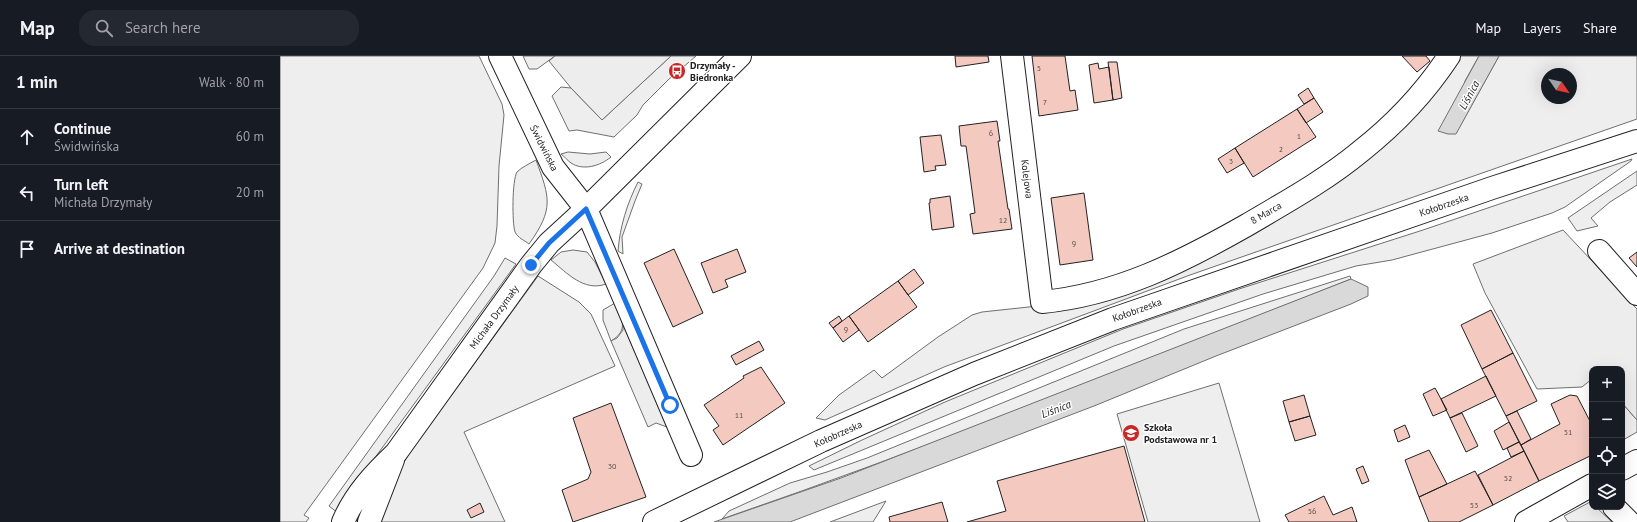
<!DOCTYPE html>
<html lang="en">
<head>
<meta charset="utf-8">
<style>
  body { margin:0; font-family:"PT Sans",sans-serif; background:#242831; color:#f1f3f6 }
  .controls { position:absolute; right:12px; bottom:12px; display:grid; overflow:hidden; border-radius:8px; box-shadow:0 4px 16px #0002 }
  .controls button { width:36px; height:36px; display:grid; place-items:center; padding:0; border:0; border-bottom:1px solid #363941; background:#171b24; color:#f1f3f6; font:20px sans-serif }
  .compass { position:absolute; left:1261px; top:12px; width:36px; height:36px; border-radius:50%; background:#171b24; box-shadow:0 4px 16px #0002; rotate:124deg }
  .stop { position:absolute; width:12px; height:12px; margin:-9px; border:3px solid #1a73e8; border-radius:50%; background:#fff }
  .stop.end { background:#1a73e8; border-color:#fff; box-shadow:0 1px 4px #0008 }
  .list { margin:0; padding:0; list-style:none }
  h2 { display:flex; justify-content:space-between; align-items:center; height:52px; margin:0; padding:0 16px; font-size:17px }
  h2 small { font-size:13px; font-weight:400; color:#9ea1a6 }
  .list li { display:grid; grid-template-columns:26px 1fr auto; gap:12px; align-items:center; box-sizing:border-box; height:56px; padding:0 16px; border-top:1px solid #363941 }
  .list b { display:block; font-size:15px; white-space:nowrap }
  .list p { margin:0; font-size:13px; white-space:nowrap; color:#9ea1a6 }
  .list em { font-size:13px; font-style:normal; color:#9ea1a6 }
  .icon { flex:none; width:22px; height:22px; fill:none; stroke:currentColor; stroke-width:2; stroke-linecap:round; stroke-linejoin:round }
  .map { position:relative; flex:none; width:1357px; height:466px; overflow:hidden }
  header { display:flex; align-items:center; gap:24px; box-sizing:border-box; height:56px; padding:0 20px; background:#171b24; border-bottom:1px solid #363941 }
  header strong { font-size:19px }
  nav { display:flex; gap:22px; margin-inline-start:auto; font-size:14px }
  .search { width:280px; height:36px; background:#242831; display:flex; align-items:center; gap:10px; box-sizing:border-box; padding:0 14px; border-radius:16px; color:#9ea1a6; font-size:15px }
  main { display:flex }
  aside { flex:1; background:#171b24 }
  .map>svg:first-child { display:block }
</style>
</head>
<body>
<header>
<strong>Map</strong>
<div class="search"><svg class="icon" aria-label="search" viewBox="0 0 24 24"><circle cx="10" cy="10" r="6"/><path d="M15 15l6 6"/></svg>Search here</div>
<nav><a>Map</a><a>Layers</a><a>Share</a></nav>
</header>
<main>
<aside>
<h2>1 min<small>Walk · 80 m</small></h2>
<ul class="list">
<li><svg class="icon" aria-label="ahead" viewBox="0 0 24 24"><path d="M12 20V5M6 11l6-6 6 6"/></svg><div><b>Continue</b><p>Świdwińska</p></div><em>60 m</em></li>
<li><svg class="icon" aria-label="left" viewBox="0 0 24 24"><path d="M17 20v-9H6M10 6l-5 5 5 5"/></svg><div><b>Turn left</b><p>Michała Drzymały</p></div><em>20 m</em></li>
<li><svg class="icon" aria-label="arrive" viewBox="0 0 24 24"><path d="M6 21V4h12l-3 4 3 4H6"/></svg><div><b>Arrive at destination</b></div></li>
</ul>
</aside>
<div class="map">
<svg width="1357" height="466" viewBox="0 0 1357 466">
  <rect width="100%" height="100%" fill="#fff"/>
  <path fill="#eee" stroke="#6f6f6f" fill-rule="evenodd" d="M 0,0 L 199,0 L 222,48 L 224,59 L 219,110 L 217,170 L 215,187 L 203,212 L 24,459 L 29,462 L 26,466 L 0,466 Z
    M 243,0 L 275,0 L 257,13 L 249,13 Z
    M 391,0 L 416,0 L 388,24 L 363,49 L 357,59 L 334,81 L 297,74 L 289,75 L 272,40 L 281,31 L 291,32 L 322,64 Z
    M 1178,0 L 1199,0 L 1185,25 L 1176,77 L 1219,0 L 1357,0 L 1357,63 L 910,219 L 664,311 L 545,364 L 536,362 L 559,339 L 594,314 L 602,322 L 658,281 L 692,259 L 702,256 L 758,250 L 1006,157 ZM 1267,18 L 1291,18 L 1291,42 L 1267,42 Z
    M 288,96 L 310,98 L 326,96 L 331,101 C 320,110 303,115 291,107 C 287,104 284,100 281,98 Z
    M 1352,103 L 1351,105 L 1285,151 L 1272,157 L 1212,177 L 1112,204 L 1076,210 L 983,238 L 834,290 L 534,414 L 529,410 L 582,384 L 665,346 L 843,273 L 959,233 L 1143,174 Z
    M 256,104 C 270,142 274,153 249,188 C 244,184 238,182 235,176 C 232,167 232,124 237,116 C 242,111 249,108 256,104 Z
    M 1357,115 L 1357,129 L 1330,146 L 1311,162 L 1318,170 L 1297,175 L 1288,162 Z
    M 358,126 L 362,128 L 355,145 L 342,181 L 343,198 L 338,195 C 340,170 347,148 358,126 Z
    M 293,194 L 307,196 L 315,206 L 326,228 C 304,236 287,217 271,204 L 281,196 Z
    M 225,202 L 236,208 L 70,436 L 58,457 L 49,450 L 214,220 Z
    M 258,220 L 299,246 L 311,258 L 335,310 L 184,376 L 225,466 L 98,466 L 114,423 L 130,396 Z
    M 1070,220 L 1071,223 C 862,306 654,390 442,463 L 449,455 L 510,427 L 547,416 L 587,402 L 904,273 Z
    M 335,247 C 342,264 349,274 331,285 L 323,264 L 323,254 Z
    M 939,327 L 980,466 L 868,466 L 837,358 Z
    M 1342,347 L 1357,364 L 1357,376 L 1343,384 Z
    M 606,445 L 593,466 L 550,466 Z
    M 1310,446 L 1312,451 L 1316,451 L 1332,466 L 1288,466 L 1284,460 Z"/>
  <path fill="#ededed" stroke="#6f6f6f" d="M 275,0 L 391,0 L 322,64 L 291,32 L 269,5 Z
    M 1283,174 L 1357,253 L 1357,364 L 1342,347 L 1342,313 L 1312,313 L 1312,323 L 1302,331 L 1257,333 L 1205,237 L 1193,208 Z
    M 343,269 L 385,364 L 387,371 L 376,367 L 368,371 L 331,285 L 337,282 L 343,274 Z"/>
  <path fill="#d9d9d9" stroke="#6f6f6f" d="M 1199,0 L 1219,0 L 1176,78 L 1168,78 L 1158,75 Z
    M 1071,223 L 1088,231 L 1088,240 L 1071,248 L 936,300 L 814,350 L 510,466 L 434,466 L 561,422 Z"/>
  <path fill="#f3c9c0" stroke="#222" d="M 675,0 L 708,0 L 709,6 L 676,11 Z
    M 752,0 L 785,0 L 790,35 L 795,34 L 798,54 L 759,60 Z
    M 1122,0 L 1146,0 L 1150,5 L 1137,16 Z
    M 828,6 L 837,6 L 842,42 L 833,44 Z
    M 818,7 L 819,13 L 829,11 L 833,44 L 814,47 L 809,9 Z
    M 1028,32 L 1034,42 L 1024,48 L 1018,39 Z
    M 1034,42 L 1043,56 L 1026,67 L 1017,53 Z
    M 1017,53 L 1036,81 L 973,121 L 955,92 Z
    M 717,65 L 720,85 L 718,85 L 728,153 L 729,153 L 732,173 L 693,178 L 690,158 L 695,157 L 686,90 L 681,90 L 679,70 Z
    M 661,79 L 666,109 L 655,110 L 656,114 L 644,116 L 640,81 Z
    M 955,92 L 964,107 L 947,117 L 938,103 Z
    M 804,137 L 813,204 L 780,209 L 771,142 Z
    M 670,140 L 674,171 L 652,174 L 649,147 L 650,147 L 650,143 Z
    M 394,193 L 423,257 L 393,271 L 364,207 Z
    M 457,193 L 466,216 L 445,224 L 448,231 L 433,237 L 421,207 Z
    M 1357,196 L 1357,211 L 1349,202 Z
    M 634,213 L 644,227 L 628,239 L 618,225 Z
    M 618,225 L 637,251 L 588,286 L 569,260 Z
    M 1211,254 L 1233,297 L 1202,313 L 1181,269 Z
    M 559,260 L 562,265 L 553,272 L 549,267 Z
    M 569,260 L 579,274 L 563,286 L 553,272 Z
    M 479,285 L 484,294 L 456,309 L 451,300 Z
    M 1233,297 L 1257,345 L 1226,360 L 1202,313 Z
    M 481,311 L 505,347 L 443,389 L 433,374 L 439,370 L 424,349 L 464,322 L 463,320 Z
    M 1206,320 L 1216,340 L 1170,362 L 1161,343 Z
    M 1155,332 L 1167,354 L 1153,360 L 1143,338 Z
    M 1024,339 L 1030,360 L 1009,366 L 1003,345 Z
    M 1290,339 L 1297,340 L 1312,369 L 1312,399 L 1259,425 L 1241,389 L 1280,368 L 1271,348 Z
    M 331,347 L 366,441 L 293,466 L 282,434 L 308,423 L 311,416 L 293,362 Z
    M 1237,355 L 1251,383 L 1241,389 L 1226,360 Z
    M 1182,357 L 1198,390 L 1186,396 L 1170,362 Z
    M 1030,360 L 1036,379 L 1015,385 L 1009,366 Z
    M 1229,366 L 1239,386 L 1223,394 L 1214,375 Z
    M 1125,369 L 1130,381 L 1118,386 L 1114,374 Z
    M 1239,386 L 1244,395 L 1231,401 L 1227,392 Z
    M 844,390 L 865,466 L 687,466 L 726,455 L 717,425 Z
    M 1149,394 L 1167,428 L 1139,441 L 1125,404 Z
    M 1244,395 L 1259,425 L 1213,449 L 1198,419 Z
    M 1083,410 L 1089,425 L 1082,428 L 1076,413 Z
    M 1195,415 L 1213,449 L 1179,466 L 1149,466 L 1139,441 Z
    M 1044,440 L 1053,459 L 1072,451 L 1077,466 L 1009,466 L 1005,459 Z
    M 662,446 L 668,466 L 610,466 L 609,461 Z
    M 200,447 L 204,456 L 191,462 L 187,454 Z"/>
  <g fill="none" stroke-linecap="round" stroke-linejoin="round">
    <g stroke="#222" stroke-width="24">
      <path id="minor" d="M 220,0 L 273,111 L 306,153 L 411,399
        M 732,0 L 762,246 C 837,239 902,206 967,169 C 1006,146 1046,124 1081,95 C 1114,69 1146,35 1169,0
        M 1319,195 L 1357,238
        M 1342,413 L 1357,405
        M 1334,451 L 1349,466
        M 63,466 C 75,438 94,418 116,397 L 251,209 L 269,187 L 306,153 L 460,0
        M 89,466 L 113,404
        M 1246,466 L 1312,429"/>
    </g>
    <g stroke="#222" stroke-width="24">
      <path id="major" d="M 374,466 L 541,385 L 694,318 L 833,263 L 1212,132 L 1357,85"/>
    </g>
    <use href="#minor" stroke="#fff" stroke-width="22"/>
    <use href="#major" stroke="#fff" stroke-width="22"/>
  </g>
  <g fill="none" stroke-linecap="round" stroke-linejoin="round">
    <path stroke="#1a73e8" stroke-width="5" d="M 251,209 L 269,187 L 306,153 L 390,349"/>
  </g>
  <defs>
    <g id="bus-disc" transform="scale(0.9)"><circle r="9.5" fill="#c62828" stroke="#fff"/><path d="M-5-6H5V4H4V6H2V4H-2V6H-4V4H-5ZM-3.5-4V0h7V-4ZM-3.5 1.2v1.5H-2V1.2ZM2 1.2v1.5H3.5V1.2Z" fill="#fff"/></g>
    <g id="school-disc" transform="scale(0.9)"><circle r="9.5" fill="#c62828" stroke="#fff"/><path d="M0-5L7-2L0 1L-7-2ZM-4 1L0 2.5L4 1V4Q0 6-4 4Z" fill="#fff"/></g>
  </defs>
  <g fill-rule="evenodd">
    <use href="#bus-disc" x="397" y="15"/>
    <use href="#school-disc" x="851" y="377"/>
  </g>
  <g text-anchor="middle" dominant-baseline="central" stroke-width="3" stroke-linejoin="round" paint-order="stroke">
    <g font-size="8" fill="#564c4a">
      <text x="759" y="12">5</text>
      <text x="765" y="46">7</text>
      <text x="711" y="77">6</text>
      <text x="1019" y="80">1</text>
      <text x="1001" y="93">2</text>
      <text x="951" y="105">3</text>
      <text x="723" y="164">12</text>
      <text x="794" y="187">9</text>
      <text x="566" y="273">9</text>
      <text x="459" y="359">11</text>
      <text x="1288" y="376">51</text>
      <text x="332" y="410">30</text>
      <text x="1228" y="422">52</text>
      <text x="1194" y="449">53</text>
      <text x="1032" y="455">56</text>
    </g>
    <g font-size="10" font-weight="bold" fill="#222" stroke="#fff" text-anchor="start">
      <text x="410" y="9">Drzymały -<tspan x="410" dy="12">Biedronka</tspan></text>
      <text x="864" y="371">Szkoła<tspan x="864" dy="12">Podstawowa nr 1</tspan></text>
    </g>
    <g font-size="10" fill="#222" stroke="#fff">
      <text transform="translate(264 92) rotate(63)">Świdwińska</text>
      <text transform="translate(747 123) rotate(83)">Kolejowa</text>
      <text transform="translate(1164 149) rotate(-19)">Kołobrzeska</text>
      <text transform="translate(986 157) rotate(-30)">8 Marca</text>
      <text transform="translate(857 254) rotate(-20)">Kołobrzeska</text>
      <text transform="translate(214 261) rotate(-54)">Michała Drzymały</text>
      <text transform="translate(558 378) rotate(-24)">Kołobrzeska</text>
    </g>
    <g font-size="11" font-style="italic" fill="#222" stroke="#fff">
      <text transform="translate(1189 39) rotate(-62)">Liśnica</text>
      <text transform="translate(776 353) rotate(-21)">Liśnica</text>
    </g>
  </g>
</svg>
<div class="controls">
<button>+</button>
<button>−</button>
<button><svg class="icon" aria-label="locate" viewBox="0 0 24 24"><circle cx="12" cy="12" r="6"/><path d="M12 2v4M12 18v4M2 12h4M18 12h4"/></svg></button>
<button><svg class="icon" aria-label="layers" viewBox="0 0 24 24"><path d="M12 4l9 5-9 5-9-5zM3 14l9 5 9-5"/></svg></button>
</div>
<svg class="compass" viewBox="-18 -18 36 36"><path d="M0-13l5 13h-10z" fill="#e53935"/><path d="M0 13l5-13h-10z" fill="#9ea1a6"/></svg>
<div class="stop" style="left:390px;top:349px"></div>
<div class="stop end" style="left:251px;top:209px"></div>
</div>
</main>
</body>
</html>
